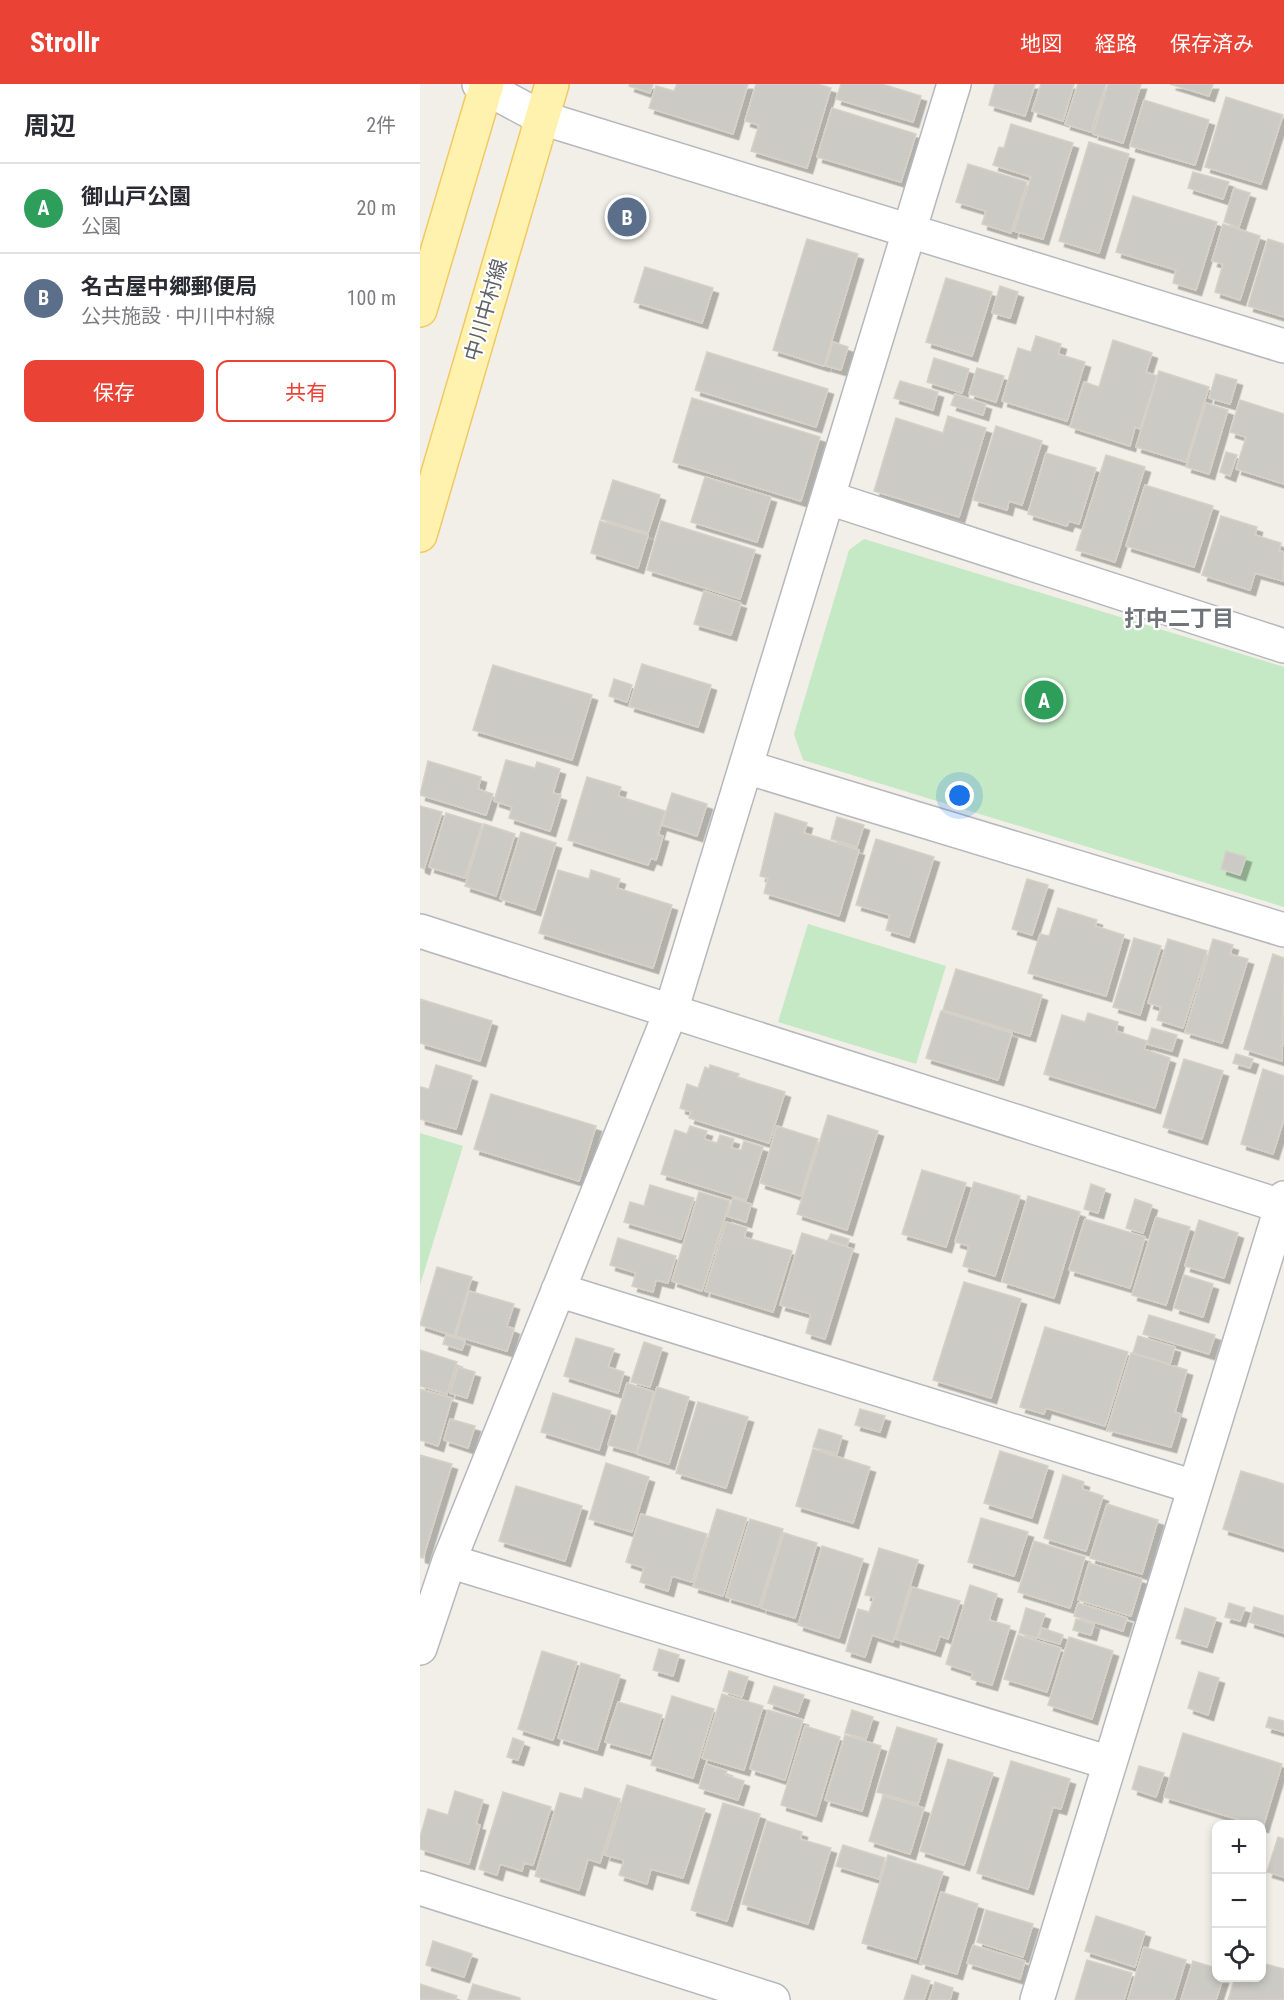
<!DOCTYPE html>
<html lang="ja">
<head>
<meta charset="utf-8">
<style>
  body { margin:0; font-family:"Roboto Condensed","Noto Sans JP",sans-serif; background:#f2f2f3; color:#2b2b33 }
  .controls { position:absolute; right:18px; bottom:18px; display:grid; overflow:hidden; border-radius:12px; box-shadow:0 3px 9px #0003 }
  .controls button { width:54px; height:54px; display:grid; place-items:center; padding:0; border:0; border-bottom:2px solid #e1e1e2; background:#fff; color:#2b2b33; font:30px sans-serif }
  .you { position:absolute; left:540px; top:712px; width:21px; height:21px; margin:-15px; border:4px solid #fff; border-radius:50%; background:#1a73e8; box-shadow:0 0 0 9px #1a73e833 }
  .badge { display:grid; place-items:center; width:39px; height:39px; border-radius:50%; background:#ea4335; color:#fff; font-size:20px; font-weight:700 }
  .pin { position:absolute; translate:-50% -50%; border:3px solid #fff; box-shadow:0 2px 6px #0006 }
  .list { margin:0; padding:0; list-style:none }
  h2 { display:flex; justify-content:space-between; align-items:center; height:78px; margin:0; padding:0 24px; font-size:26px }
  h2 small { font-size:20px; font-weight:400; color:#7c7c81 }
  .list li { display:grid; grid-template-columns:39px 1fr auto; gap:18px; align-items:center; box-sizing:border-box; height:90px; padding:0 24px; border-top:2px solid #e1e1e2 }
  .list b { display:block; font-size:22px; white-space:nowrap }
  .list p { margin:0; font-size:20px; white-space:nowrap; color:#7c7c81 }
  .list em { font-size:20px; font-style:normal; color:#7c7c81 }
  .actions { display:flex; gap:12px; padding:18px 24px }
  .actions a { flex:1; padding:14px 0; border:2px solid #ea4335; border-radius:12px; text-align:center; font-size:21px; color:#ea4335 }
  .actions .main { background:#ea4335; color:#fff }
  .icon { flex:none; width:33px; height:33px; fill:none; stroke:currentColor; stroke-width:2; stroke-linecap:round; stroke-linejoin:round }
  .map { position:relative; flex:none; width:864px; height:1916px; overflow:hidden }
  header { display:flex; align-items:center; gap:36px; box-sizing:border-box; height:84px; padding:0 30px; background:#ea4335; color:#fff }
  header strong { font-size:28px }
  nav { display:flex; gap:33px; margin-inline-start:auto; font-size:21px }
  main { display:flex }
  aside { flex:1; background:#fff }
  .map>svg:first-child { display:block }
</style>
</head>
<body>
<header>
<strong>Strollr</strong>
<nav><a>地図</a><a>経路</a><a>保存済み</a></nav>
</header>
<main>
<aside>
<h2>周辺<small>2件</small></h2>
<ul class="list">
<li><span class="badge" style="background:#2e9e5b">A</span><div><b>御山戸公園</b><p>公園</p></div><em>20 m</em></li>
<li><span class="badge" style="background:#5c6f8a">B</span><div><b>名古屋中郷郵便局</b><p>公共施設 · 中川中村線</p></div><em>100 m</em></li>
</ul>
<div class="actions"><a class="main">保存</a><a>共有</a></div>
</aside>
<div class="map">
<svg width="864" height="1916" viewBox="0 0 864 1916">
  <defs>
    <filter id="shadow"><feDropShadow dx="5.5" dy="5.5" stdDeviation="0" flood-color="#0004"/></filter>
  </defs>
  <rect width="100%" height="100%" fill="#f1efe8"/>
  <path fill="#c5e8c5" d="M 444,455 L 864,583 L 864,823 L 383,676 L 374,650 L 429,466 Z
    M 388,840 L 526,882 L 496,980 L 358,938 Z
    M 0,1049 L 43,1062 L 0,1201 Z"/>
  <path fill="#cccac5" stroke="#d6d1c6" stroke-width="1.5" filter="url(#shadow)" d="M 210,0 L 233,0 L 230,9 L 209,2 Z
    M 257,0 L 328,0 L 313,50 L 229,24 L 236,2 L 254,7 Z
    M 336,0 L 398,0 L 411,4 L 387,84 L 331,67 L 339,41 L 325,37 Z
    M 421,0 L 462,0 L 501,12 L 493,38 L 416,15 Z
    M 575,0 L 615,0 L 605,32 L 569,21 Z
    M 621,0 L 654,0 L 643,37 L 612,27 Z
    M 658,0 L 686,0 L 671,48 L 645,40 Z
    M 688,0 L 721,0 L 703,59 L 673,50 Z
    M 750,0 L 793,0 L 789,12 Z
    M 806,13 L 863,31 L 841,100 L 785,83 Z
    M 724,16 L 789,36 L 775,81 L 710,62 Z
    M 412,24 L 496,50 L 481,98 L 397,73 Z
    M 591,40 L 653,59 L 623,155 L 594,147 L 611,93 L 573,81 L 579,63 L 584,64 Z
    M 669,58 L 709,70 L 679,169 L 639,157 Z
    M 548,80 L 607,98 L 591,149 L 562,140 L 566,127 L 536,118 Z
    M 773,88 L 809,98 L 803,115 L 768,104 Z
    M 814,104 L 830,109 L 819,143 L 804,138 Z
    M 713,112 L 797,138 L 776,206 L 753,199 L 756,186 L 696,168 Z
    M 803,140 L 840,152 L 820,216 L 795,208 L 803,180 L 792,177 Z
    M 387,155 L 438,170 L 404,282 L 353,266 Z
    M 848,155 L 864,160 L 864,233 L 828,222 Z
    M 225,183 L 293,204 L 282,239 L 214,218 Z
    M 526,194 L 572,208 L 552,272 L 506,258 Z
    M 580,202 L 598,208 L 590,234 L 572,229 Z
    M 616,252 L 641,260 L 638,270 L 665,278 L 647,337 L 582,317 L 598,264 L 611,268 Z
    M 693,256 L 732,269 L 726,288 L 737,292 L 720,345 L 715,343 L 710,362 L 650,343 L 664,298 L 679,303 Z
    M 413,258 L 428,263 L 421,286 L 406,282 Z
    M 287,268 L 408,305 L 396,343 L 275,306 Z
    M 514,274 L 549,285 L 542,309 L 507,298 Z
    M 557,284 L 584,292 L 576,318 L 549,310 Z
    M 739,287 L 789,303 L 766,378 L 716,363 Z
    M 796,290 L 817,296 L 810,320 L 789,314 Z
    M 480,297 L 518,308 L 513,326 L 474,314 Z
    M 535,310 L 566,320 L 563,331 L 531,321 Z
    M 272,314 L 400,353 L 381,417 L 253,378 Z
    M 820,316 L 864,330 L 864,400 L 816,385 L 826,353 L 810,348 Z
    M 786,319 L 808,326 L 789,390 L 766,383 Z
    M 528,332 L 566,344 L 539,433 L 454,407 L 476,334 L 523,349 Z
    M 576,342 L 622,357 L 602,421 L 589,417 L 587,426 L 553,416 Z
    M 806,368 L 817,371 L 810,392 L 800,388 Z
    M 626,369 L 676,384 L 659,440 L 649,437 L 647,442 L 608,430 Z
    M 686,371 L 725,383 L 695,478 L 656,466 Z
    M 285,393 L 351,413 L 337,458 L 271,438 Z
    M 193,396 L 240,411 L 228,449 L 181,435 Z
    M 725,401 L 793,422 L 774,483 L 706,462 Z
    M 801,432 L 837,443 L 835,451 L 861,459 L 859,467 L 864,468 L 863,497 L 835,489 L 830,506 L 782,491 Z
    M 180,437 L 228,451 L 218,484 L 171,469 Z
    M 241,437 L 335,466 L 320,515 L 227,486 Z
    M 284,507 L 321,519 L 311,551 L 274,540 Z
    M 222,580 L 291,601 L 278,643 L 209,622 Z
    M 73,581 L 172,611 L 152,676 L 53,646 Z
    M 194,595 L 212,601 L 207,618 L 189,612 Z
    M 86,676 L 115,684 L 117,678 L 140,685 L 133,709 L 141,711 L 130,747 L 89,734 L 92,723 L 74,717 Z
    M 8,677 L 61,693 L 58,705 L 73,710 L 66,731 L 0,711 Z
    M 167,693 L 201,703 L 198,712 L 245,727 L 238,751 L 243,752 L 236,776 L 231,774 L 228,781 L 148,756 Z
    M 252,709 L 287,720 L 277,752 L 242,741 Z
    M 0,722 L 22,728 L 4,785 L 0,783 Z
    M 26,729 L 62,740 L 45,794 L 9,783 Z
    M 355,729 L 387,739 L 384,749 L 439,766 L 419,832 L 344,809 L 348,794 L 340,792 Z
    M 417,733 L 444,741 L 437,763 L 411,755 Z
    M 64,740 L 95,750 L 76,812 L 45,802 Z
    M 101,748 L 136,759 L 115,826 L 80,815 Z
    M 456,755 L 514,773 L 489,853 L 466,846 L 470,831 L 436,821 Z
    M 806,767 L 826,773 L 820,791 L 801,785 Z
    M 138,786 L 169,795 L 171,786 L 200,795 L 197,804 L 252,821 L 233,884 L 119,849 Z
    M 607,795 L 628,801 L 612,851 L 592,845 Z
    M 638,824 L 677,836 L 675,842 L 704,851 L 686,912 L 608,889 L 620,850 L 629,852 Z
    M 714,854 L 741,862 L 720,931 L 693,923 Z
    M 748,855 L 787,867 L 763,944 L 737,936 L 741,923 L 728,919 Z
    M 793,855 L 813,861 L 810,870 L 828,875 L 802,959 L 765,948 Z
    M 853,870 L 864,874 L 862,977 L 824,965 Z
    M 536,885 L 622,911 L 610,952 L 523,926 Z
    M 0,915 L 72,937 L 60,977 L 0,959 Z
    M 521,927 L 592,949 L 578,996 L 506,974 Z
    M 668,929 L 698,938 L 696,947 L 727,957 L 724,965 L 750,974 L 735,1024 L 624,990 L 642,931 L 665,938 Z
    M 732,944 L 757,951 L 752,967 L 727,960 Z
    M 816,970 L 833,975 L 830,984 L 813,979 Z
    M 764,975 L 803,987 L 782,1055 L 743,1043 Z
    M 16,981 L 52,992 L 36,1045 L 0,1035 L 0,1003 L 9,1005 Z
    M 290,981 L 319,990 L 317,993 L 365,1008 L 349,1059 L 269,1034 L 271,1028 L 260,1024 L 267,1000 L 278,1004 L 285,983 L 289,985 Z
    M 843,985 L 864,992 L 864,1035 L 853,1070 L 821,1060 Z
    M 71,1010 L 176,1042 L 159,1097 L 54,1065 Z
    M 408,1031 L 458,1047 L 427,1146 L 377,1130 Z
    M 270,1042 L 287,1047 L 284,1055 L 297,1059 L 300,1051 L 314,1055 L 311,1064 L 321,1066 L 324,1057 L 343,1063 L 326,1116 L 241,1090 L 255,1046 L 267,1050 Z
    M 357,1042 L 398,1055 L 381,1112 L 340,1099 Z
    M 502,1086 L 546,1099 L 526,1163 L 482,1150 Z
    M 554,1098 L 600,1112 L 575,1192 L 543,1182 L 549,1162 L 535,1158 Z
    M 671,1100 L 685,1105 L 678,1129 L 664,1125 Z
    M 230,1101 L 274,1114 L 261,1155 L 204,1138 L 210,1118 L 224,1122 Z
    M 279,1108 L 310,1117 L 282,1207 L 252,1197 Z
    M 608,1112 L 660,1128 L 634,1214 L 582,1198 Z
    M 313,1114 L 331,1120 L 326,1138 L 307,1132 Z
    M 715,1115 L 732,1121 L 723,1149 L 706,1144 Z
    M 736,1133 L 770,1143 L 746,1221 L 712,1211 Z
    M 665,1135 L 725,1153 L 710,1204 L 649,1186 Z
    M 779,1136 L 818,1149 L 804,1194 L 765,1182 Z
    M 306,1138 L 327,1144 L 324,1153 L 372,1167 L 353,1228 L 285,1207 Z
    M 382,1149 L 433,1165 L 405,1255 L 386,1249 L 391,1230 L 360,1221 Z
    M 411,1150 L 429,1155 L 427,1162 L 408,1156 Z
    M 198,1154 L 256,1172 L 248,1199 L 236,1196 L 233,1208 L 212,1202 L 216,1189 L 190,1181 Z
    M 17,1183 L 52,1193 L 34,1252 L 0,1241 Z
    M 764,1191 L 793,1200 L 783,1233 L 754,1224 Z
    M 544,1198 L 601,1215 L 571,1314 L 513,1296 Z
    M 49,1207 L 94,1220 L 87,1242 L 94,1245 L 87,1267 L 36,1252 Z
    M 729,1231 L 795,1251 L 789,1270 L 723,1250 Z
    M 625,1243 L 708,1268 L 685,1342 L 626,1324 L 624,1330 L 600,1323 Z
    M 26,1251 L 45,1257 L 42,1266 L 23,1260 Z
    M 718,1252 L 755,1263 L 750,1280 L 713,1269 Z
    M 156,1254 L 194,1265 L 188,1283 L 204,1288 L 198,1309 L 144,1292 Z
    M 224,1258 L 242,1264 L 230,1303 L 211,1298 Z
    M 0,1266 L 37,1278 L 27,1310 L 0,1302 Z
    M 711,1269 L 767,1286 L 755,1328 L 761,1330 L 751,1363 L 687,1346 Z
    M 38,1283 L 55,1288 L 47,1314 L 30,1309 Z
    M 207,1299 L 234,1308 L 216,1369 L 188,1361 Z
    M 237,1303 L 269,1313 L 249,1380 L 217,1370 Z
    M 0,1305 L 32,1314 L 18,1362 L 0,1356 Z
    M 133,1309 L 191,1327 L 179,1366 L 121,1348 Z
    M 278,1318 L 328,1333 L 306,1404 L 256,1389 Z
    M 440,1325 L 465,1332 L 460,1348 L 435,1341 Z
    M 30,1335 L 55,1342 L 48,1364 L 24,1356 Z
    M 399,1345 L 422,1352 L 417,1370 L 393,1363 Z
    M 393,1365 L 450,1383 L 433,1439 L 376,1422 Z
    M 580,1367 L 628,1382 L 612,1434 L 564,1419 Z
    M 0,1371 L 32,1380 L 3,1474 L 0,1473 Z
    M 186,1379 L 229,1393 L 212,1448 L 169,1435 Z
    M 821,1387 L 864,1400 L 864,1464 L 803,1445 Z
    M 643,1391 L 664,1398 L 662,1405 L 683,1412 L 666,1467 L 624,1454 Z
    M 96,1402 L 162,1422 L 145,1477 L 79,1457 Z
    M 687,1420 L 738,1436 L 722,1490 L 670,1474 Z
    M 297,1425 L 327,1434 L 303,1512 L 273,1503 Z
    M 221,1430 L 287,1450 L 272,1498 L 252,1492 L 248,1507 L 220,1498 L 224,1484 L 206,1478 Z
    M 561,1434 L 608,1448 L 594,1492 L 548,1478 Z
    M 330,1435 L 363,1445 L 339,1523 L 306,1513 Z
    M 364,1449 L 397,1459 L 375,1534 L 341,1524 Z
    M 614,1457 L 665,1473 L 650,1524 L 598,1508 Z
    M 402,1462 L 443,1475 L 419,1554 L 378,1541 Z
    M 459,1464 L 498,1476 L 473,1558 L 452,1551 L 445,1573 L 426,1567 L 438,1525 L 449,1528 L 454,1513 L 445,1511 Z
    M 669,1479 L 722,1495 L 711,1532 L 658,1516 Z
    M 550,1501 L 577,1510 L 569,1536 L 590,1542 L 572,1601 L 551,1595 L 553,1589 L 526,1580 Z
    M 492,1503 L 540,1517 L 528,1555 L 520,1552 L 515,1567 L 476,1555 Z
    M 658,1519 L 707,1534 L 703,1547 L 654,1532 Z
    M 809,1519 L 825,1524 L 820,1537 L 805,1533 Z
    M 834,1523 L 864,1532 L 864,1549 L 829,1538 Z
    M 606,1524 L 625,1530 L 617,1554 L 599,1549 Z
    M 765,1524 L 796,1534 L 787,1563 L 756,1554 Z
    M 656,1535 L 674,1540 L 671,1551 L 653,1546 Z
    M 622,1544 L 643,1551 L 640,1560 L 619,1554 Z
    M 598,1551 L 641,1564 L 627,1608 L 584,1595 Z
    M 649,1553 L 693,1567 L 672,1635 L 628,1621 Z
    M 239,1565 L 259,1571 L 253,1592 L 233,1586 Z
    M 122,1567 L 157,1578 L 133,1656 L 98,1645 Z
    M 161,1579 L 200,1591 L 177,1666 L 138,1654 Z
    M 309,1587 L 328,1593 L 322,1613 L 303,1607 Z
    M 779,1588 L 799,1594 L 788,1631 L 768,1624 Z
    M 354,1602 L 384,1611 L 378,1629 L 348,1619 Z
    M 302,1610 L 343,1622 L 324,1686 L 282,1674 Z
    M 252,1612 L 294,1625 L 273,1694 L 231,1681 Z
    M 198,1618 L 242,1631 L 230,1671 L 185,1658 Z
    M 348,1626 L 383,1636 L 365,1696 L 330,1685 Z
    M 432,1626 L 453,1633 L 446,1655 L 425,1649 Z
    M 849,1633 L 864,1637 L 864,1648 L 846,1643 Z
    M 385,1642 L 420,1653 L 396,1732 L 361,1721 Z
    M 477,1643 L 517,1655 L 498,1720 L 457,1708 Z
    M 763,1649 L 862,1680 L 843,1743 L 744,1713 Z
    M 425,1651 L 461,1662 L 442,1727 L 405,1716 Z
    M 93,1654 L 104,1658 L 98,1676 L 87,1673 Z
    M 528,1675 L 573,1689 L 544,1781 L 500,1767 Z
    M 591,1677 L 650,1695 L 641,1725 L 633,1723 L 608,1805 L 557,1789 Z
    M 286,1680 L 307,1687 L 305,1691 L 324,1697 L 318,1716 L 279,1704 Z
    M 719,1682 L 744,1689 L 736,1713 L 712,1705 Z
    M 207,1701 L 285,1725 L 263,1794 L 231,1785 L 227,1800 L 199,1791 L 204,1776 L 185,1771 Z
    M 165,1704 L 200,1715 L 180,1779 L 168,1775 L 159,1806 L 115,1792 L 140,1709 L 162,1715 Z
    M 35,1707 L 63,1716 L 56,1740 L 60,1741 L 49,1780 L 0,1765 L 0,1753 L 8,1725 L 28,1731 Z
    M 83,1708 L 131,1723 L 113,1781 L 104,1779 L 102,1787 L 80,1780 L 77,1791 L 59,1785 Z
    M 463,1712 L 504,1724 L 490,1770 L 449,1757 Z
    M 303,1719 L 340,1730 L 307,1837 L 271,1826 Z
    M 347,1737 L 382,1748 L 380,1755 L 411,1764 L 388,1840 L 322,1820 Z
    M 858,1753 L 864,1755 L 864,1793 L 847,1788 Z
    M 423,1761 L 465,1774 L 459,1795 L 416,1782 Z
    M 468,1771 L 523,1788 L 496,1875 L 442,1859 Z
    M 521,1808 L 558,1820 L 537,1890 L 500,1879 Z
    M 566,1826 L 613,1840 L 603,1873 L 557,1858 Z
    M 676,1832 L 725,1848 L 715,1883 L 665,1867 Z
    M 13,1857 L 52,1870 L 44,1893 L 6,1881 Z
    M 553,1861 L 605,1877 L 600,1895 L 547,1879 Z
    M 724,1863 L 766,1876 L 754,1916 L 708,1916 Z
    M 667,1876 L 712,1889 L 704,1916 L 655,1916 Z
    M 773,1877 L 796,1884 L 796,1894 L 803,1894 L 796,1916 L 761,1916 Z
    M 842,1879 L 864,1885 L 864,1916 L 808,1916 L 815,1894 L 842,1894 Z
    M 492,1891 L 510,1897 L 504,1916 L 484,1916 Z
    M 515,1898 L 533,1904 L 530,1916 L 509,1916 Z
    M 0,1900 L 37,1912 L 35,1916 L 0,1916 Z
    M 53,1900 L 100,1914 L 100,1916 L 48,1916 Z"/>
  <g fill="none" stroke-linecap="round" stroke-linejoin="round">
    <g stroke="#b5b8bc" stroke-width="36">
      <path id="minor" d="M 59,0 L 122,34 L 864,262
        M 409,414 L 864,562
        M 326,683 L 864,846
        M 0,847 L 864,1123
        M 138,1206 L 774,1403
        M 29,1477 L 690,1679
        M 0,1564 L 29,1477 L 251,927 L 534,0
        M 0,1804 L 353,1916
        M 617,1916 L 864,1114"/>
    </g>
    <g stroke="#f2c960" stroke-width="36">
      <path id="major" d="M 0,226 L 67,0
        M 0,451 L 132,0"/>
    </g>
    <use href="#minor" stroke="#fff" stroke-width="33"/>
    <use href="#major" stroke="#fff2af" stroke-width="33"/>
  </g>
  <g text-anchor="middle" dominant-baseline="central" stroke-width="4.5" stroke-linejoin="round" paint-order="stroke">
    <g font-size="21" fill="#5f6368" stroke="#fff">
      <text transform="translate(66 226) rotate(-74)">中川中村線</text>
    </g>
    <g font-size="22" font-weight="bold" fill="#70757a" stroke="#fff">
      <text x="759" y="534">打中二丁目</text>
    </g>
  </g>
</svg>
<div class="controls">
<button>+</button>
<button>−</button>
<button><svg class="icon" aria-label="locate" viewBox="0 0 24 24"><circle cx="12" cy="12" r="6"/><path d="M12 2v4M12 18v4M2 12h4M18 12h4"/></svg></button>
</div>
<div class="you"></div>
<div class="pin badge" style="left:624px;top:616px;background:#2e9e5b">A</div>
<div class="pin badge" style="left:207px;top:133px;background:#5c6f8a">B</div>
</div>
</main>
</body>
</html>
